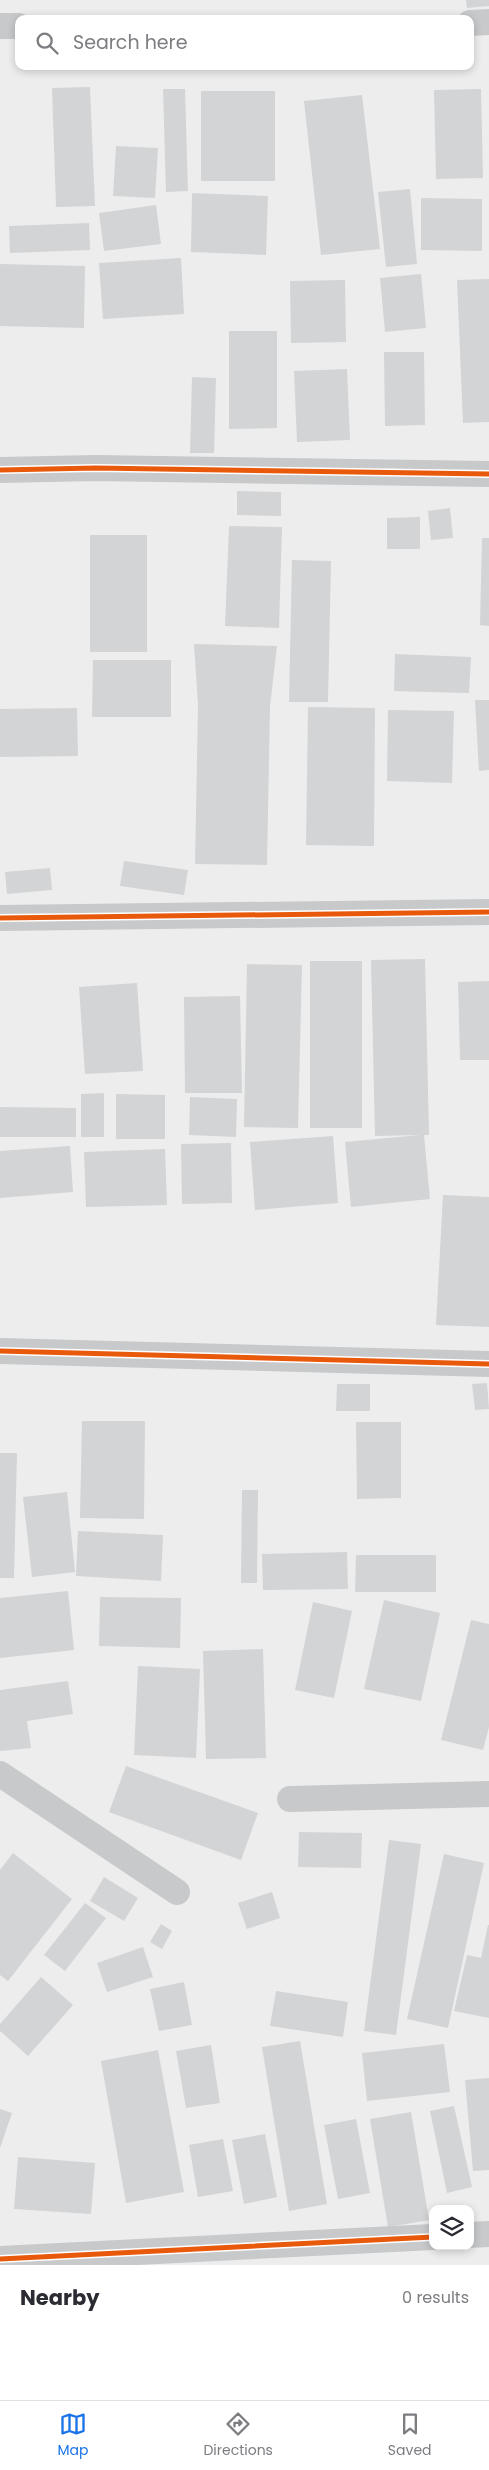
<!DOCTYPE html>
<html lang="en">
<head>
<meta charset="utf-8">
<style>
  body { margin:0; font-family:Poppins,sans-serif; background:#f7f7f7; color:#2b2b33 }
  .controls { position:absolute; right:15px; bottom:15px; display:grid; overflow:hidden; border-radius:10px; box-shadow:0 2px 8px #0003 }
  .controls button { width:45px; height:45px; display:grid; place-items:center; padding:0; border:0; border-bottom:1px solid #e1e1e2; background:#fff; color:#2b2b33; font:25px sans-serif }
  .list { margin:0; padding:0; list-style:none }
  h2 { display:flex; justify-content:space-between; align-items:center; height:65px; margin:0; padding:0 20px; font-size:21px }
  h2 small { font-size:16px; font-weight:400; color:#7c7c81 }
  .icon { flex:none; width:28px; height:28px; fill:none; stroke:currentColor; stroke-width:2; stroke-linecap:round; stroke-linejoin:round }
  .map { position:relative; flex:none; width:489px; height:2265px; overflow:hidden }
  .search { position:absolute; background:#fff; box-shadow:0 2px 8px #0003; left:15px; right:15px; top:15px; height:55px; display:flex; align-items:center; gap:12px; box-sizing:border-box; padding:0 18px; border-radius:10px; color:#7c7c81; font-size:19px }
  .sheet { height:135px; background:#fff }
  nav { display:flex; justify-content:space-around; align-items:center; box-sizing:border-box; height:70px; border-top:1px solid #e1e1e2; background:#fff; font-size:14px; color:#7c7c81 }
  nav a { display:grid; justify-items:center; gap:2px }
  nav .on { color:#1a73e8 }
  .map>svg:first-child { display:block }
</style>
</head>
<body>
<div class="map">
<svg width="489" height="2265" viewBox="0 0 489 2265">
  <rect width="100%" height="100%" fill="#ededed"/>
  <path fill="#d3d4d6" d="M 466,0 L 489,0 L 489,6 L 467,8 Z
    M 90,87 L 95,206 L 56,207 L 52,88 Z
    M 163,89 L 185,89 L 188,191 L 166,192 Z
    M 481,89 L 483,178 L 436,179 L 434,90 Z
    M 201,91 L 275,91 L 275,181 L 201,181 Z
    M 362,95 L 380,249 L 321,255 L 304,101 Z
    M 116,146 L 158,148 L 155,198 L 113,196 Z
    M 410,189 L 417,264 L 386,267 L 378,192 Z
    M 192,193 L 268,196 L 266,255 L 191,252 Z
    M 421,198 L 482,199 L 482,251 L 421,250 Z
    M 156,205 L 161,244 L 104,251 L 99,213 Z
    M 89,223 L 90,250 L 10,253 L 9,226 Z
    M 181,258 L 184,314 L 103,319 L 99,263 Z
    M 0,264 L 85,266 L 84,328 L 0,326 Z
    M 421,274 L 426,328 L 385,332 L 380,278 Z
    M 489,279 L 489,422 L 463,423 L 457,280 Z
    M 345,280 L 346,342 L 291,343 L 290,281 Z
    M 229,331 L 277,331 L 277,428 L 229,429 Z
    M 384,352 L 424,352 L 425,425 L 385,426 Z
    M 347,369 L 350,440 L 297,442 L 294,371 Z
    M 192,377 L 216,378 L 214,453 L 190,453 Z
    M 237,491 L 281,492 L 281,516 L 237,515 Z
    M 450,508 L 453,538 L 431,540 L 428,511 Z
    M 420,517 L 420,549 L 387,549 L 387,518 Z
    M 229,526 L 282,527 L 279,628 L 225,626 Z
    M 90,535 L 147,535 L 147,652 L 90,652 Z
    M 482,538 L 489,538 L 489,626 L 480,625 Z
    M 292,560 L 331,561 L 328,702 L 289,702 Z
    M 194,644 L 277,646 L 270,706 L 267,865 L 195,864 L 198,704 Z
    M 395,654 L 471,657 L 469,693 L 394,691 Z
    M 93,660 L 171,660 L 171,717 L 92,717 Z
    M 475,700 L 489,700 L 489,770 L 479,771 Z
    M 308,707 L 375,708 L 374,846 L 306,845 Z
    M 77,708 L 78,756 L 0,757 L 0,709 Z
    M 388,710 L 454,711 L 452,783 L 387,781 Z
    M 124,861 L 188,870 L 184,895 L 120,886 Z
    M 50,868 L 52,890 L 7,894 L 5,872 Z
    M 425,959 L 429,1135 L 424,1135 L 430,1199 L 351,1207 L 345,1142 L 420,1135 L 375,1136 L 371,960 Z
    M 310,961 L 362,961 L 362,1128 L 310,1128 Z
    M 247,964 L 302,965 L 298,1128 L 244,1127 Z
    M 489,981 L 489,1060 L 460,1060 L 458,982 Z
    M 137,983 L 143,1071 L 85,1074 L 79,987 Z
    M 240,996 L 242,1093 L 185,1093 L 184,997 Z
    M 104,1093 L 104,1137 L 81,1137 L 81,1094 Z
    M 116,1094 L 165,1095 L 165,1139 L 116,1139 Z
    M 190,1097 L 237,1099 L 236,1137 L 189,1135 Z
    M 0,1107 L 76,1108 L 76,1137 L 0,1137 Z
    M 333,1136 L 338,1203 L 255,1210 L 250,1142 Z
    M 231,1143 L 232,1203 L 182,1204 L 181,1144 Z
    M 70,1146 L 73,1192 L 0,1198 L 0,1151 Z
    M 165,1149 L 167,1205 L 86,1207 L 84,1152 Z
    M 443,1195 L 489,1197 L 489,1327 L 436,1325 Z
    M 487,1383 L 489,1409 L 475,1410 L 472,1384 Z
    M 337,1384 L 370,1384 L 370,1411 L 336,1411 Z
    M 82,1421 L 145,1421 L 144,1519 L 80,1518 Z
    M 356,1422 L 401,1422 L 401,1498 L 357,1499 Z
    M 0,1453 L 17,1453 L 14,1578 L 0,1578 Z
    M 242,1490 L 258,1490 L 257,1583 L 241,1583 Z
    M 67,1492 L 75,1572 L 32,1577 L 23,1497 Z
    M 78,1531 L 163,1535 L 161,1581 L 76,1576 Z
    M 347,1552 L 348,1589 L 263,1590 L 262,1554 Z
    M 356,1555 L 436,1555 L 436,1592 L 355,1592 Z
    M 68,1591 L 74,1650 L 0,1658 L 0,1598 Z
    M 100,1597 L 181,1598 L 180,1648 L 99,1646 Z
    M 384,1600 L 440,1613 L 421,1701 L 364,1689 Z
    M 313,1602 L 352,1611 L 334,1698 L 295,1690 Z
    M 471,1620 L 489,1624 L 489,1727 L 483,1750 L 441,1740 Z
    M 263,1649 L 266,1758 L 206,1759 L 203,1651 Z
    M 138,1666 L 200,1669 L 196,1758 L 134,1755 Z
    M 68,1681 L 73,1714 L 27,1721 L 31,1748 L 0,1751 L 0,1690 Z
    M 126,1766 L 258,1813 L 241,1860 L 109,1812 Z
    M 299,1832 L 362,1833 L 361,1868 L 298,1867 Z
    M 389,1840 L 421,1844 L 396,2035 L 364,2031 Z
    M 13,1853 L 72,1899 L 8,1981 L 0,1975 L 0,1870 Z
    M 444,1854 L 484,1863 L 448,2028 L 407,2019 Z
    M 104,1877 L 138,1898 L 124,1921 L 90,1901 Z
    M 272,1892 L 280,1918 L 247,1929 L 238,1903 Z
    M 85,1903 L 106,1918 L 65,1971 L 44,1955 Z
    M 161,1924 L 172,1931 L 162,1949 L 150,1942 Z
    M 488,1925 L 489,1925 L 489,2018 L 454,2011 L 467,1955 L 481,1958 Z
    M 143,1947 L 153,1977 L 107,1992 L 97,1963 Z
    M 41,1977 L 73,2005 L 28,2056 L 0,2031 L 0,2024 Z
    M 184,1982 L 192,2025 L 159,2031 L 150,1989 Z
    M 276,1991 L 348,2002 L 343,2037 L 270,2026 Z
    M 300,2041 L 327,2204 L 289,2211 L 262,2047 Z
    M 444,2044 L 450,2092 L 367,2101 L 362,2053 Z
    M 211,2045 L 220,2103 L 186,2108 L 176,2051 Z
    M 158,2050 L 184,2192 L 126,2203 L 101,2061 Z
    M 489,2078 L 489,2170 L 473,2171 L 465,2080 Z
    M 454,2106 L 472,2187 L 447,2193 L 430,2111 Z
    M 0,2109 L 12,2113 L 0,2148 Z
    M 411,2112 L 429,2220 L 388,2227 L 370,2119 Z
    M 356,2119 L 370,2193 L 338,2199 L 324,2125 Z
    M 265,2134 L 277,2197 L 244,2204 L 232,2140 Z
    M 223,2139 L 233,2191 L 198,2197 L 189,2145 Z
    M 18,2157 L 95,2163 L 91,2214 L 14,2209 Z"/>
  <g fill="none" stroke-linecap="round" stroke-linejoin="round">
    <path stroke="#c7c9cb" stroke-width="26" d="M 470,23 L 489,22
      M 0,26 L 19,26
      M 0,470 L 96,468 L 489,474
      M 0,918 L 489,912
      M 0,1351 L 489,1364
      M 0,1774 L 177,1892
      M 290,1799 L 489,1794
      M 470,2235 L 489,2234
      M 0,2259 L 433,2237"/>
    <g stroke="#fff" stroke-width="8">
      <path id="cycleway" d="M 0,470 L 96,468 L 489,474
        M 0,918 L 489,912
        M 0,1351 L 489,1364
        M 0,2259 L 433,2237"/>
    </g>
    <use href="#cycleway" stroke="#e8590c" stroke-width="5"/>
  </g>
</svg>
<div class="controls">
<button><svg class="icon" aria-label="layers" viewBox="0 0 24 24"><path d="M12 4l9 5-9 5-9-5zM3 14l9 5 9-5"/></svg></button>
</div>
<div class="search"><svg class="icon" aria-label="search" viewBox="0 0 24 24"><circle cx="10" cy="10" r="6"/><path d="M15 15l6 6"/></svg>Search here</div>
</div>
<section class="sheet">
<h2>Nearby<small>0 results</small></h2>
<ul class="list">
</ul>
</section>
<nav>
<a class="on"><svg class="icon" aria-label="map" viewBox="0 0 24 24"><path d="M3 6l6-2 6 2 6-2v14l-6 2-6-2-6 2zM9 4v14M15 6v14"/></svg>Map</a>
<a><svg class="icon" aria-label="directions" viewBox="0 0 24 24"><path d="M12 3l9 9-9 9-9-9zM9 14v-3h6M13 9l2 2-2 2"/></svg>Directions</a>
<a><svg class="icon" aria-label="saved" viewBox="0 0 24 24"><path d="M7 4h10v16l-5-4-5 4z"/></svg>Saved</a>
</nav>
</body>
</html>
